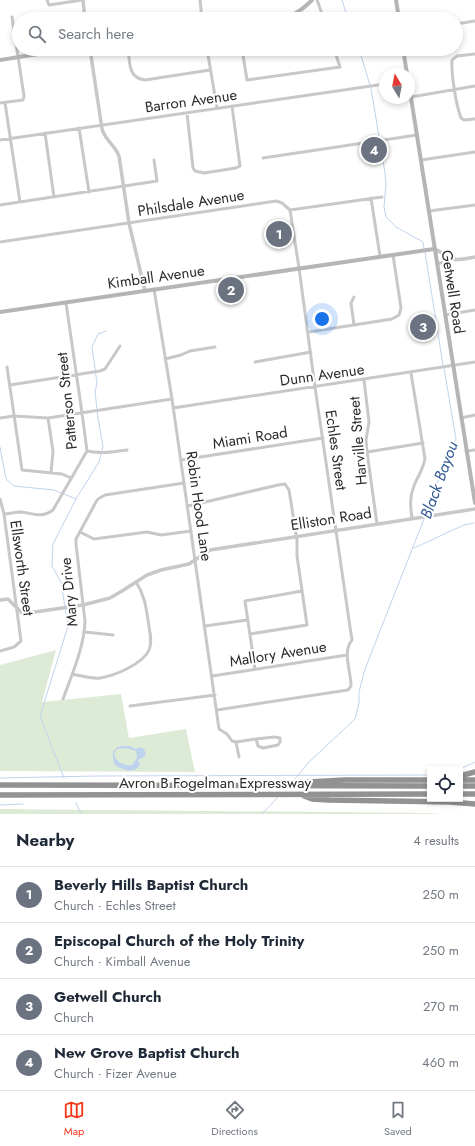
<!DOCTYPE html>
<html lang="en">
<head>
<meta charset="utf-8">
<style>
  body { margin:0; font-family:Jost,sans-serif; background:#f2f2f3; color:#1f2937 }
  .controls { position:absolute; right:12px; bottom:12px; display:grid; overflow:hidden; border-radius:0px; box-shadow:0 2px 6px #0003 }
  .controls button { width:36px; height:36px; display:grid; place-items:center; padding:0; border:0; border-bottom:1px solid #e0e1e3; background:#fff; color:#1f2937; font:20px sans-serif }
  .compass { position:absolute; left:379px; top:68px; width:36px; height:36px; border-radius:50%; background:#fff; box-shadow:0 2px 6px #0003; rotate:350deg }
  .you { position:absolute; left:322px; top:319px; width:14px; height:14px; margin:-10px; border:3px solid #fff; border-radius:50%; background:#1a73e8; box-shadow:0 0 0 6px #1a73e833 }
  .badge { display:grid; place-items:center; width:26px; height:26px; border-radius:50%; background:#f63619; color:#fff; font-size:13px; font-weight:700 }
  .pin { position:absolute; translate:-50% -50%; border:2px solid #fff; box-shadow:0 1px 4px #0006 }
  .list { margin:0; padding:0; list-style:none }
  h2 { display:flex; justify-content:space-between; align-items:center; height:52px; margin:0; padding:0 16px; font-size:17px }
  h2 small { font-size:13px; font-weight:400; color:#747a83 }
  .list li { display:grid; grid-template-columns:26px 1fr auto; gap:12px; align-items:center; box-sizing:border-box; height:56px; padding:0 16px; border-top:1px solid #e0e1e3 }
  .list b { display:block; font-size:15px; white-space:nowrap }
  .list p { margin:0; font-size:13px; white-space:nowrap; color:#747a83 }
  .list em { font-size:13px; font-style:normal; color:#747a83 }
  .icon { flex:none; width:22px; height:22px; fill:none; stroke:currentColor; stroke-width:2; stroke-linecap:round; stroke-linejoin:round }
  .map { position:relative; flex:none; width:475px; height:814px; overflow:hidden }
  .search { position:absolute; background:#fff; box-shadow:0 2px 6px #0003; left:12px; right:12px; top:12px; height:44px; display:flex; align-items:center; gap:10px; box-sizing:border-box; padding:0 14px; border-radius:22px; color:#747a83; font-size:15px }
  .sheet { height:276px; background:#fff }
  nav { display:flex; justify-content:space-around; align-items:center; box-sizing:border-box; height:56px; border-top:1px solid #e0e1e3; background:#fff; font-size:11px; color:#747a83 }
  nav a { display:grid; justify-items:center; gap:2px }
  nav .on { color:#f63619 }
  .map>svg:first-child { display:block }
</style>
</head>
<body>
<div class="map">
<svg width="475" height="814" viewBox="0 0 475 814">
  <rect width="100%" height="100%" fill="#fff"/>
  <path fill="#ddebd6" d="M 56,650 L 42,702 L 121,694 L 129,738 L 186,729 L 195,772 L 0,771 L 0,665 Z
    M 0,809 L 428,813 L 442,814 L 0,814 Z"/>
  <path fill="#c0d3ee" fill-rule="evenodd" d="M 122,746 L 129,746 L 136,749 L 139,747 L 144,749 L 146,754 L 144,757 L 138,760 L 140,764 C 135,775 123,770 115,765 L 113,760 L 113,751 L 118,747 ZM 126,748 L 136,751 L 137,758 L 132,765 C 124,766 112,761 115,751 L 118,749 Z"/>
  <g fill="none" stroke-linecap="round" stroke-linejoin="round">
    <path stroke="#c0d3ee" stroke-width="1" d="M 342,0 L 348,19
      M 359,49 L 370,85
      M 371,88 L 385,173 L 386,185 L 384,207 L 386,217 L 396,227 L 423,242 L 424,249
      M 425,252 L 443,365
      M 97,409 L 95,392 L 97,383 L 92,347 L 98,334 L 106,331
      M 0,447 L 6,479 L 14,486 L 54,490 L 61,493
      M 64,494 L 76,499 L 53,544 L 52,566 L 61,582 L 68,626 L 40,716 L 64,778
      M 76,499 L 99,462 L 103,447 L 97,412
      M 425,516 L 444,465 L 456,439 L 444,368
      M 414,548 L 464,525 L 474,523
      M 460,769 L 475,762
      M 0,778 L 96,776 L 430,775
      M 294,780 L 309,762 L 355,719 L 359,703 L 359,692 L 365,669 L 424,519
      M 76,803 L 81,814
      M 0,805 L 23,804
      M 262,814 L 278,797"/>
    <path stroke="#c8c8c8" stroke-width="3" d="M 47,0 L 49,5 L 82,0
      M 200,0 L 202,19
      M 317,0 L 324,19
      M 456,24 L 475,21
      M 128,49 C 130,63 128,78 145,80 L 210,70
      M 207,49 L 217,108
      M 242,49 L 247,80 L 340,67 L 334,49
      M 475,54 L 457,56 L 452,60 C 451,73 456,105 461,118 L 464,120 L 475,119
      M 411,97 L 475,86
      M 0,103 L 23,100 L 24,96 L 12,17
      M 5,103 L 20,202
      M 187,113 L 193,168 L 195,171 L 204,173 L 236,168 L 240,166 L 232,106
      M 79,128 L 89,192
      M 45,133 L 54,197
      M 0,140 L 385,84
      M 263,158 L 417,135
      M 421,160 L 475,152
      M 371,198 L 380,256
      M 0,205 L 157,181 L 154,160
      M 429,211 L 475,205
      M 0,242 L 276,201 L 282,203 L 290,210 L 382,197
      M 437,264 L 454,259
      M 154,289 L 172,399 L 219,729 L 227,734 L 232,741 L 236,742 L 239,757
      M 354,297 L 351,303 L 354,325
      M 445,315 L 475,310
      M 309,332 L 392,319 L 399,315 L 401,308 L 393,255
      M 165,359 L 181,355 L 190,351 L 215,347
      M 255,362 L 311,352
      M 7,367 L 22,470 L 62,474 L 71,478
      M 411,373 L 425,459 C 422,473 416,478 413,489 C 409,499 411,509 412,519
      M 364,380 L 369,422 L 366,440 L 367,452 L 377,524
      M 10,385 L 100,371 L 105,369 L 120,346
      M 173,408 L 475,362
      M 0,418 L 14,416 L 48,418 L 172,399
      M 48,418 L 53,451 L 51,473
      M 461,418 L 475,415
      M 87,451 C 101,454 113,452 127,450
      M 466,451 L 475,450
      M 367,452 L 423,443
      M 181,460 L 323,438
      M 0,499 L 4,514 L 21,641 L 14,647 L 0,651
      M 188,506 L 278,485 L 285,484 L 289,490 L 297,540 L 297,556 L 307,625 L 250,634
      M 4,514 C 9,514 15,512 20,512 C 34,513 41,519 53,510 L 87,451 L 82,413 L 66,303
      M 80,532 L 94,539 L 147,532 L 161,535 L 191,531
      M 205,626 L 247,620
      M 85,632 L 113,635
      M 255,669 L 245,601 L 302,591
      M 72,674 C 81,676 91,679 100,678 C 114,676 143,664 149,650 C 153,641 149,629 148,620 C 146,606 144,594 136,582
      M 212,676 L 347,655
      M 63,699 C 72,674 84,648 85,621 L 76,544 L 76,539 L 96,502 L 98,499 L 105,495 L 184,483
      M 130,706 L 215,695
      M 217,710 L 348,690 L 351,686 C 351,671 342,652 352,640 L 350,627 L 315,387 L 299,268 L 290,210
      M 274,737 L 280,738 L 280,742 L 278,745 L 263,748 L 258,746 L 256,739 Z
      M 236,742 L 256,739"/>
    <path stroke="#c8c8c8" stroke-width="3.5" d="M 83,0 L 85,19
      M 90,49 L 102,129 C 105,140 115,145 119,156 L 129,223 L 145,291
      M 434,249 C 441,251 445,257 452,259 C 459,261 468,258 475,257
      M 0,600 L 8,599 L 22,613 L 28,613 L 83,605 L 110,598 L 122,591 L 147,575 L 161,570 L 189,564 L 210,550 L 475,509"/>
    <path stroke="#b5b5b5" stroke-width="4" d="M 396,0 L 399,19
      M 274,19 C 292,17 300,12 312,0
      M 403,49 L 407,74
      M 0,60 L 70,49
      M 409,85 L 475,503
      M 0,312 L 434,249"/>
    <path stroke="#929292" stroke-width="5.5" d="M 460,776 L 475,772
      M 460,780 L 475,780
      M 290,783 L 345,780 L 430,780
      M 0,785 L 430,786
      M 460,786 L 475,786
      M 460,794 L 475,794
      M 0,795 L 430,794
      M 304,796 L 312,799 L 329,800 L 450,802 L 475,804"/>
  </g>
  <g text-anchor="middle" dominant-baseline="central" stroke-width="4" stroke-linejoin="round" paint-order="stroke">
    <g font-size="15" fill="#2b2b2b" stroke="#fff">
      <text transform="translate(191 101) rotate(-8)">Barron Avenue</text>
      <text transform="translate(191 203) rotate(-9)">Philsdale Avenue</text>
      <text transform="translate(156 277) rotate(-8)">Kimball Avenue</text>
      <text transform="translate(453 292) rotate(81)">Getwell Road</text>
      <text transform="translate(322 375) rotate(-8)">Dunn Avenue</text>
      <text transform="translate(67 401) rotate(-96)">Patterson Street</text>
      <text transform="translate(250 438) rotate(-9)">Miami Road</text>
      <text transform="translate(358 441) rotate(-95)">Harville Street</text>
      <text transform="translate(336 450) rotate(82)">Echles Street</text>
      <text transform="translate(199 506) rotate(82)">Robin Hood Lane</text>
      <text transform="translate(331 519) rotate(-9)">Elliston Road</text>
      <text transform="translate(22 568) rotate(82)">Ellsworth Street</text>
      <text transform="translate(69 592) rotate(-96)">Mary Drive</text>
      <text transform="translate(278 654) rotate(-9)">Mallory Avenue</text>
      <text x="215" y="783">Avron B Fogelman Expressway</text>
    </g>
    <g font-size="16" font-style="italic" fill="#335b94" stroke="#fff">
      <text transform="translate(439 480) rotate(-70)">Black Bayou</text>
    </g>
  </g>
</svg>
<div class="controls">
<button><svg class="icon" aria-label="locate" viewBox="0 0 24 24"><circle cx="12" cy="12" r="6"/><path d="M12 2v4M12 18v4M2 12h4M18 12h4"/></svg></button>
</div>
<svg class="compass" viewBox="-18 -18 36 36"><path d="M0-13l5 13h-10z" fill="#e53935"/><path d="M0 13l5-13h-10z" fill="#747a83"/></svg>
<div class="you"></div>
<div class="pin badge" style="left:279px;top:234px;background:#6b7280">1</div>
<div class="pin badge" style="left:231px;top:290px;background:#6b7280">2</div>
<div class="pin badge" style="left:423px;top:327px;background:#6b7280">3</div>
<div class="pin badge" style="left:374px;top:150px;background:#6b7280">4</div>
<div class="search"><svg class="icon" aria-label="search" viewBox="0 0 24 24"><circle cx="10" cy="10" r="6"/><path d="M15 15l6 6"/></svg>Search here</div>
</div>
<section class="sheet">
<h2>Nearby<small>4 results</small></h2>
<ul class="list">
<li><span class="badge" style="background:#6b7280">1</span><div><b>Beverly Hills Baptist Church</b><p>Church · Echles Street</p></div><em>250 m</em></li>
<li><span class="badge" style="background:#6b7280">2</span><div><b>Episcopal Church of the Holy Trinity</b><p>Church · Kimball Avenue</p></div><em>250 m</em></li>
<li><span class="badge" style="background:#6b7280">3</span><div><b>Getwell Church</b><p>Church</p></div><em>270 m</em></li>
<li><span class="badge" style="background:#6b7280">4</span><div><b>New Grove Baptist Church</b><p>Church · Fizer Avenue</p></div><em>460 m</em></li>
</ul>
</section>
<nav>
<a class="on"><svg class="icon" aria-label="map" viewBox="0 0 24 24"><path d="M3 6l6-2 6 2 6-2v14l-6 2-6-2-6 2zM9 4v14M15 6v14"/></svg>Map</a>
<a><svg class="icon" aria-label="directions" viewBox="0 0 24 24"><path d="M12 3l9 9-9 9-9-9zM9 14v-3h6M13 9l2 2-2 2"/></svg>Directions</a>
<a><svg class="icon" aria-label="saved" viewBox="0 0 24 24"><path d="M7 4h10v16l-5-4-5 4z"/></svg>Saved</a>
</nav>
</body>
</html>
